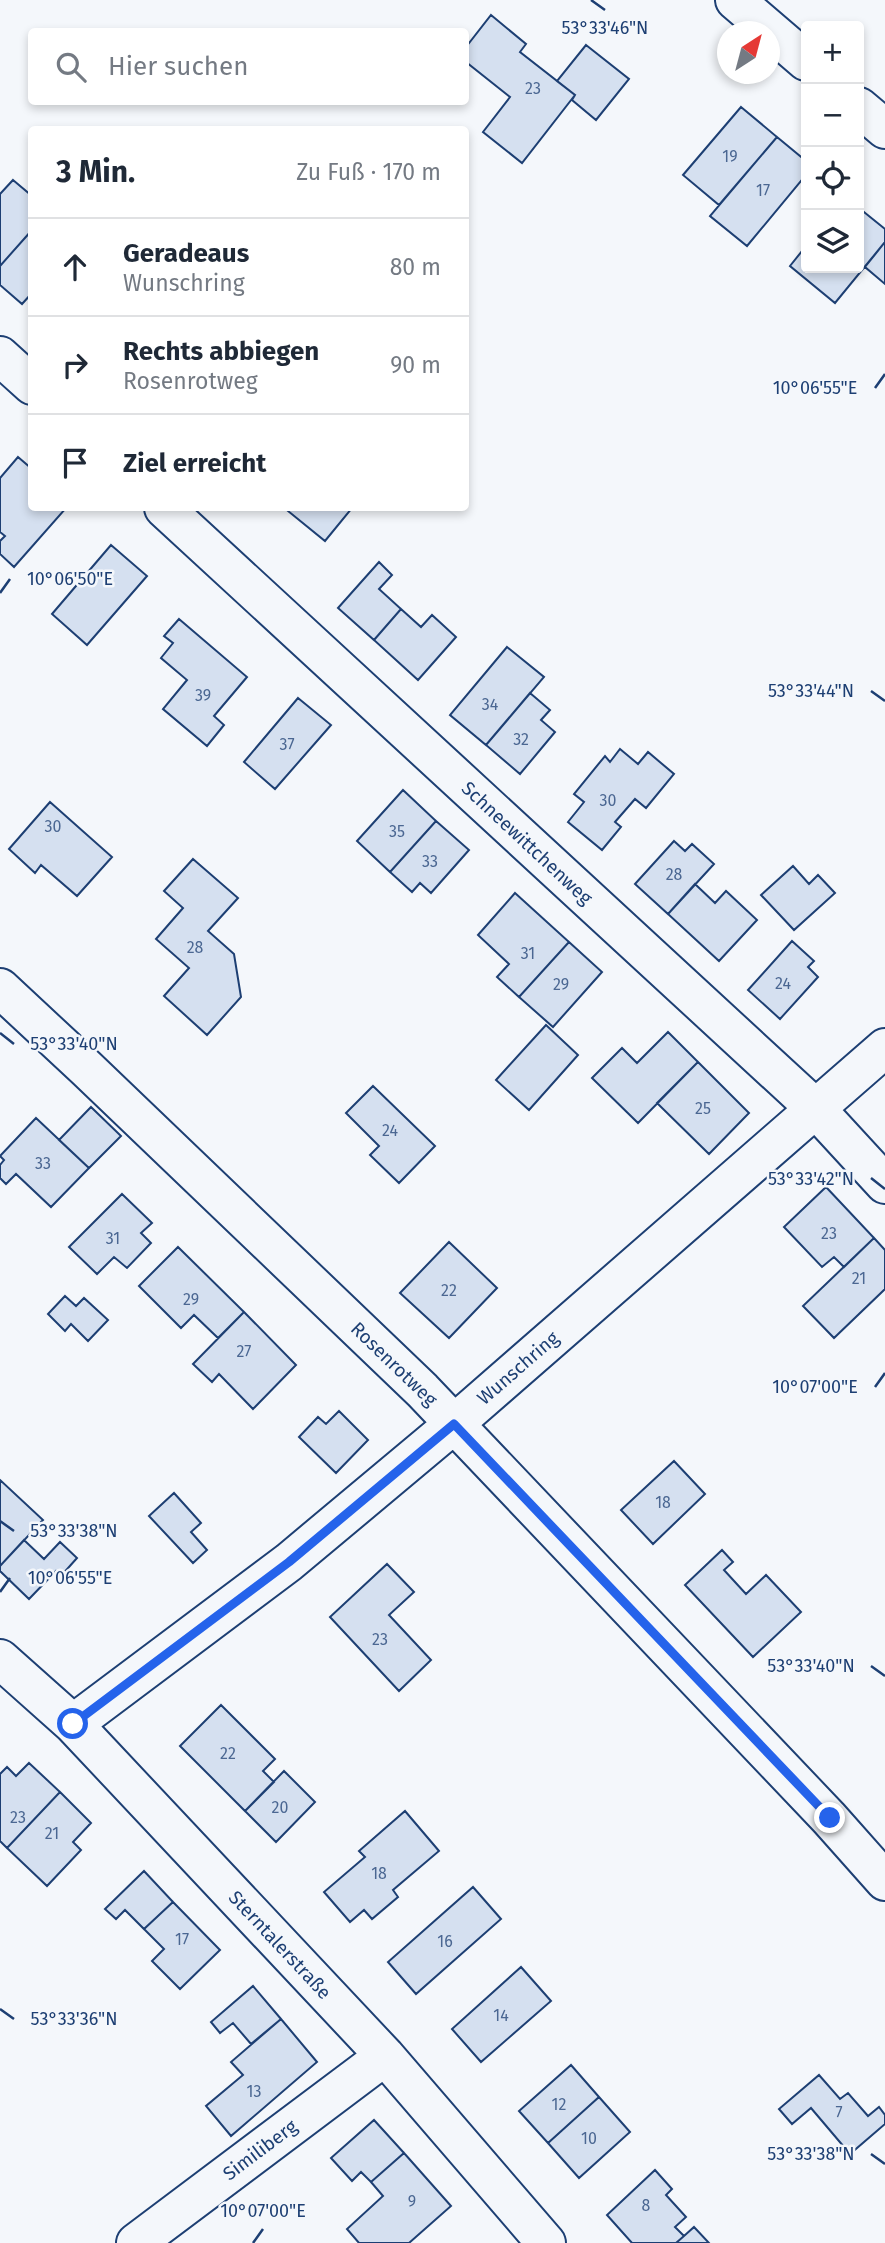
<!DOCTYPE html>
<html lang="de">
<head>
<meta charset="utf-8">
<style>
  body { margin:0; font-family:"Fira Sans",sans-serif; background:#f6f6f7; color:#1f2937 }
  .controls { position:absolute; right:21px; top:21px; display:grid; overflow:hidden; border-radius:7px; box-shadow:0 4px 10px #0003 }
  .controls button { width:63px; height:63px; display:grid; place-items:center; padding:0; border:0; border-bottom:2px solid #e0e1e3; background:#fff; color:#1f2937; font:35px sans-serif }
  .compass { position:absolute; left:717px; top:21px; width:63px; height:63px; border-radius:50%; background:#fff; box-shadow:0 4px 10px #0003; rotate:36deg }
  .stop { position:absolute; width:21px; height:21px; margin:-16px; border:5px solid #2563eb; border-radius:50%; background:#fff }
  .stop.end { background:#2563eb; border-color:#fff; box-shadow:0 2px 7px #0008 }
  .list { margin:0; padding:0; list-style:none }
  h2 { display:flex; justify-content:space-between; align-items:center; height:91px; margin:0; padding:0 28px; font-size:30px }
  h2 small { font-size:23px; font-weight:400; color:#747a83 }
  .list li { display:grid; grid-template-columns:46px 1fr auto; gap:21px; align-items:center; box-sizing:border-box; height:98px; padding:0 28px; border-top:2px solid #e0e1e3 }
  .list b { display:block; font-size:26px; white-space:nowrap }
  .list p { margin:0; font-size:23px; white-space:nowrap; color:#747a83 }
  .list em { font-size:23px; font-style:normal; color:#747a83 }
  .icon { flex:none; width:38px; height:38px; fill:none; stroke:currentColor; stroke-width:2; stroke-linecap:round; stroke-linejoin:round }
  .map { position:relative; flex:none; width:885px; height:2243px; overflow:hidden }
  .search { position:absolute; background:#fff; box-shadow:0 4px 10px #0003; left:28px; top:28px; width:441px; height:77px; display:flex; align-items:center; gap:18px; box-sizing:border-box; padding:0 24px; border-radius:7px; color:#747a83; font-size:26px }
  .panel { position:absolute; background:#fff; box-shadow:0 4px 10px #0003; left:28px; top:126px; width:441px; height:385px; border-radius:7px }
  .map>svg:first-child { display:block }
</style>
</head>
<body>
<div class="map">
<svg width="885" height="2243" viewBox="0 0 885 2243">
  <rect width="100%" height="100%" fill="#f4f7fb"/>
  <path fill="#d5e0f0" stroke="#1d3f73" stroke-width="2" d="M 491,15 L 526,44 L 520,52 L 575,95 L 522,163 L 483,132 L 510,97 L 466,62 L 466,47 Z
    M 586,45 L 629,79 L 596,120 L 572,100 L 575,95 L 557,81 Z
    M 741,107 L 777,137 L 719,205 L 683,175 Z
    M 777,137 L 806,161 L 806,175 L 747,246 L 710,216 Z
    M 13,180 L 32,196 L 32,230 L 0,266 L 0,194 Z
    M 859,208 L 885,229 L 885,242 L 835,303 L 790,266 L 806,246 L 806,268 L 859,268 Z
    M 32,230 L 32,293 L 22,304 L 0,285 L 0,266 Z
    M 885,242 L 885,284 L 865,267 Z
    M 18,457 L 32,469 L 32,508 L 66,508 L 14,567 L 0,554 L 0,541 L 5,536 L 0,532 L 0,478 Z
    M 291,508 L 352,508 L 325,541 L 288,511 Z
    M 111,545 L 147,576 L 87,645 L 52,614 Z
    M 379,562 L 392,575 L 379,589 L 401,609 L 374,640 L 338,608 Z
    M 401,609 L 421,627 L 432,615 L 456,637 L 418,680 L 374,640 Z
    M 179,619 L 247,677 L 214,716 L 224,725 L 207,746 L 163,709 L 187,680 L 161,658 L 173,643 L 164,636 Z
    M 507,647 L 544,677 L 486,745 L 450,715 Z
    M 530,693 L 550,710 L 541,720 L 555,732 L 520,774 L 486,745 Z
    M 298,698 L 331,725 L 275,789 L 244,762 Z
    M 620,749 L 638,764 L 648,752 L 674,774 L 646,808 L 635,799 L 615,822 L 621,827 L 602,850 L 568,822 L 584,802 L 574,794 L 605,756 L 610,762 Z
    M 403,790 L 436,821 L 390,872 L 357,841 Z
    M 50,802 L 112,857 L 77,896 L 41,865 L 35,873 L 9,849 Z
    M 436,821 L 469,850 L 431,893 L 420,883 L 412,892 L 390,872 Z
    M 674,841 L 685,851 L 692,844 L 714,864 L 668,914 L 635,884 Z
    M 193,859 L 238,898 L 208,931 L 234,954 L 241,997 L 207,1035 L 164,996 L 189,968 L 156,939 L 183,908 L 164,891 Z
    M 793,866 L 809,884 L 818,875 L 835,893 L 794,930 L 761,895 Z
    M 695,884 L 715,903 L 726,891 L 757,920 L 719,961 L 668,914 Z
    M 515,893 L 569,942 L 519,997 L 497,977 L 509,964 L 478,935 Z
    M 792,941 L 814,961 L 808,967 L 818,977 L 780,1019 L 748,990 Z
    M 569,942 L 602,972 L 553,1027 L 519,997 Z
    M 546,1025 L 578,1055 L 529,1110 L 496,1080 Z
    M 668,1032 L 698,1062 L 638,1123 L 592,1078 L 622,1048 L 637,1063 Z
    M 698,1062 L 749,1113 L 709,1154 L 657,1103 Z
    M 373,1086 L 435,1146 L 399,1183 L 370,1155 L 379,1146 L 346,1113 Z
    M 91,1107 L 121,1136 L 89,1168 L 59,1140 Z
    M 36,1118 L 89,1168 L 51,1207 L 16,1174 L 6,1184 L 0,1178 L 0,1165 L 4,1160 L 0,1156 Z
    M 826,1187 L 874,1238 L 844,1267 L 834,1257 L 822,1267 L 784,1227 Z
    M 122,1194 L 152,1223 L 141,1233 L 151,1243 L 127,1268 L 114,1257 L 97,1274 L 69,1247 Z
    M 874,1238 L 885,1250 L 885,1289 L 834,1338 L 803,1306 Z
    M 449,1242 L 497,1288 L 449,1338 L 400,1293 Z
    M 178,1247 L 244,1312 L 218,1338 L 194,1315 L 181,1328 L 139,1286 Z
    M 65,1296 L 76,1306 L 84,1298 L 108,1320 L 88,1341 L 71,1324 L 65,1331 L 48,1314 Z
    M 244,1312 L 296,1365 L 253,1409 L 219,1374 L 212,1382 L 193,1364 Z
    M 339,1411 L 368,1440 L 336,1473 L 299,1437 L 318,1417 L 326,1424 Z
    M 674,1461 L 705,1494 L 653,1544 L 621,1510 Z
    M 0,1480 L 43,1520 L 0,1566 Z
    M 174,1493 L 201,1523 L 191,1532 L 207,1550 L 193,1563 L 149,1516 Z
    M 24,1540 L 44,1559 L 60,1542 L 77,1558 L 61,1576 L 56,1571 L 29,1599 L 0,1571 L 0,1566 Z
    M 722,1550 L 733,1562 L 724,1570 L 746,1594 L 766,1575 L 801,1612 L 753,1657 L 685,1585 Z
    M 387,1564 L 414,1592 L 389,1615 L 431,1660 L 399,1691 L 330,1617 Z
    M 221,1705 L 275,1759 L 263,1771 L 274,1782 L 245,1811 L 180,1746 Z
    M 29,1763 L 60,1792 L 7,1848 L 0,1841 L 0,1774 L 7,1767 L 16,1776 Z
    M 284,1771 L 315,1802 L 276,1842 L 245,1811 Z
    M 60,1792 L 91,1823 L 73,1842 L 81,1850 L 47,1886 L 7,1848 Z
    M 405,1811 L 439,1851 L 393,1890 L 398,1897 L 372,1919 L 364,1910 L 350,1922 L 324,1892 L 365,1857 L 359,1851 Z
    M 144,1871 L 173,1902 L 144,1929 L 125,1910 L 116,1919 L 105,1909 Z
    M 473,1887 L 501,1919 L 416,1994 L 388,1962 Z
    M 173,1902 L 220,1950 L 180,1989 L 152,1961 L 164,1949 L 144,1929 Z
    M 521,1967 L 551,2001 L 481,2062 L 452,2029 Z
    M 253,1986 L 281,2019 L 251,2044 L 233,2023 L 220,2033 L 211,2022 Z
    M 281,2019 L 317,2062 L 231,2136 L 206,2106 L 243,2075 L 231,2062 Z
    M 571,2065 L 599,2097 L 548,2143 L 519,2111 Z
    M 819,2075 L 840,2099 L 848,2093 L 868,2116 L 879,2107 L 885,2115 L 885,2124 L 850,2154 L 811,2108 L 792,2124 L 779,2109 Z
    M 599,2097 L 630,2132 L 579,2178 L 548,2143 Z
    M 374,2120 L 404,2153 L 371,2182 L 361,2172 L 352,2181 L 331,2158 Z
    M 404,2153 L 451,2206 L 409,2243 L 359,2243 L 347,2229 L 383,2196 L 371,2182 Z
    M 655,2170 L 672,2189 L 666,2195 L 686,2217 L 675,2227 L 684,2236 L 676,2243 L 632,2243 L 607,2215 Z
    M 694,2227 L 709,2243 L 676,2243 L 684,2236 Z"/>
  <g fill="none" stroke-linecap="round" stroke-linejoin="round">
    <g stroke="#1d3f73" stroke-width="42">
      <path id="street" d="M 735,0 L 806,61
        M 859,107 L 885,129
        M 0,356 L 32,385
        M 164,508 L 816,1109 L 885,1184
        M 0,988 L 86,1068 L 422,1390 L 829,1818 L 885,1881
        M 0,1659 L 73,1724 L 385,2056 L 546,2243
        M 73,1724 L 289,1562 L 454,1424 L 885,1048
        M 136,2243 L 385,2056"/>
    </g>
    <use href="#street" stroke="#f4f7fb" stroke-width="38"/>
  </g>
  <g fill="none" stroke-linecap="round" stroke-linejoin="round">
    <path stroke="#2563eb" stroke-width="9" d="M 73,1724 L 289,1562 L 454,1424 L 830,1818"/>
  </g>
  <path fill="none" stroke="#1d3f73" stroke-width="2.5" d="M 591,0 L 605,10M 875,388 L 885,374M 0,593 L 10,579M 871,691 L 885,701M 0,1033 L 14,1044M 871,1178 L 885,1189M 875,1387 L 885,1373M 0,1521 L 14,1531M 0,1592 L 10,1578M 871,1666 L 885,1676M 0,2009 L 14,2019M 871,2154 L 885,2164M 253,2243 L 263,2229"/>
  <g text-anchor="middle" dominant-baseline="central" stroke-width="5" stroke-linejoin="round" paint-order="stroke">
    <g font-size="16" fill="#4b6792">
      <text x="533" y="88">23</text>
      <text x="730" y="156">19</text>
      <text x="763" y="190">17</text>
      <text x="203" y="695">39</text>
      <text x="490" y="704">34</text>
      <text x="521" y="739">32</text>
      <text x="287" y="744">37</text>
      <text x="608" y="800">30</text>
      <text x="53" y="826">30</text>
      <text x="397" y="831">35</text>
      <text x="430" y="861">33</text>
      <text x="674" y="874">28</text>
      <text x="195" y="947">28</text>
      <text x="528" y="953">31</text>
      <text x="783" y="983">24</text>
      <text x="561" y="984">29</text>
      <text x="703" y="1108">25</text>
      <text x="390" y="1130">24</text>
      <text x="43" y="1163">33</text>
      <text x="829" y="1233">23</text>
      <text x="113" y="1238">31</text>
      <text x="859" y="1278">21</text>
      <text x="449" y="1290">22</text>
      <text x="191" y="1299">29</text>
      <text x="244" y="1351">27</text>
      <text x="663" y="1502">18</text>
      <text x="380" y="1639">23</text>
      <text x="228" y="1753">22</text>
      <text x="280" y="1807">20</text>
      <text x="18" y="1817">23</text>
      <text x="52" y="1833">21</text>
      <text x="379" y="1873">18</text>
      <text x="182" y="1939">17</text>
      <text x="445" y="1941">16</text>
      <text x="501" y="2015">14</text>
      <text x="254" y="2091">13</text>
      <text x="559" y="2104">12</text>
      <text x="839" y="2112">7</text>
      <text x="589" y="2138">10</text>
      <text x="412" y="2201">9</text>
      <text x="646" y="2205">8</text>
    </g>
    <g font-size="19" fill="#1d3f73" stroke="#f4f7fb">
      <text transform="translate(527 843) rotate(43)">Schneewittchenweg</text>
      <text transform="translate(394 1364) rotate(44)">Rosenrotweg</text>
      <text transform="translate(518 1368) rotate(-41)">Wunschring</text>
      <text transform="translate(280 1945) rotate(47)">Sterntalerstraße</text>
      <text transform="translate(260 2150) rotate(-37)">Similiberg</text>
    </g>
  </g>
  <g font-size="18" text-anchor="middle" fill="#1d3f73" stroke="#f4f7fb" stroke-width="5" stroke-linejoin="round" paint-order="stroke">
    <text x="605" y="34">53°33'46"N</text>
    <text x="815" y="394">10°06'55"E</text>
    <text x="70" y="585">10°06'50"E</text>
    <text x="811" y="697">53°33'44"N</text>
    <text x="74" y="1050">53°33'40"N</text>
    <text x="811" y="1185">53°33'42"N</text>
    <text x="815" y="1393">10°07'00"E</text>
    <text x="74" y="1537">53°33'38"N</text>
    <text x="70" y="1584">10°06'55"E</text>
    <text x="811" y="1672">53°33'40"N</text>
    <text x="74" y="2025">53°33'36"N</text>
    <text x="811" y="2160">53°33'38"N</text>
    <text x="263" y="2217">10°07'00"E</text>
  </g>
</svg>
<div class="controls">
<button>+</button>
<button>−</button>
<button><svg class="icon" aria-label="locate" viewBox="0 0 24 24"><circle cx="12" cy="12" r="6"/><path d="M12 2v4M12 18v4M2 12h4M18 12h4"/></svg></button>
<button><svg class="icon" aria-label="layers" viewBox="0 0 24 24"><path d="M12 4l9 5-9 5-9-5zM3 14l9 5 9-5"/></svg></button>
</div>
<svg class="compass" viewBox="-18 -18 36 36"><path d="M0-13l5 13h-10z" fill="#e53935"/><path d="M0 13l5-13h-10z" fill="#747a83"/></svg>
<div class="stop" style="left:73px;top:1724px"></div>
<div class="stop end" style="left:830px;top:1818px"></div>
<div class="search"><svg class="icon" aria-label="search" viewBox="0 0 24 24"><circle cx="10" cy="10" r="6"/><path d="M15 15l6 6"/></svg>Hier suchen</div>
<section class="panel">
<h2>3 Min.<small>Zu Fuß · 170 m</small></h2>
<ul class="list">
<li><svg class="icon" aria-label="ahead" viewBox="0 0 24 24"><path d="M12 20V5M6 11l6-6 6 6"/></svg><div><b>Geradeaus</b><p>Wunschring</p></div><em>80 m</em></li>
<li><svg class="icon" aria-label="right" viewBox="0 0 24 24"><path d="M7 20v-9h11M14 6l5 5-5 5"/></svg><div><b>Rechts abbiegen</b><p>Rosenrotweg</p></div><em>90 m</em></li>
<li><svg class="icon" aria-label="arrive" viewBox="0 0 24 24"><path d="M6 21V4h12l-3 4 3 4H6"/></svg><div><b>Ziel erreicht</b></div></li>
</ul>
</section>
</div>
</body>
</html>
